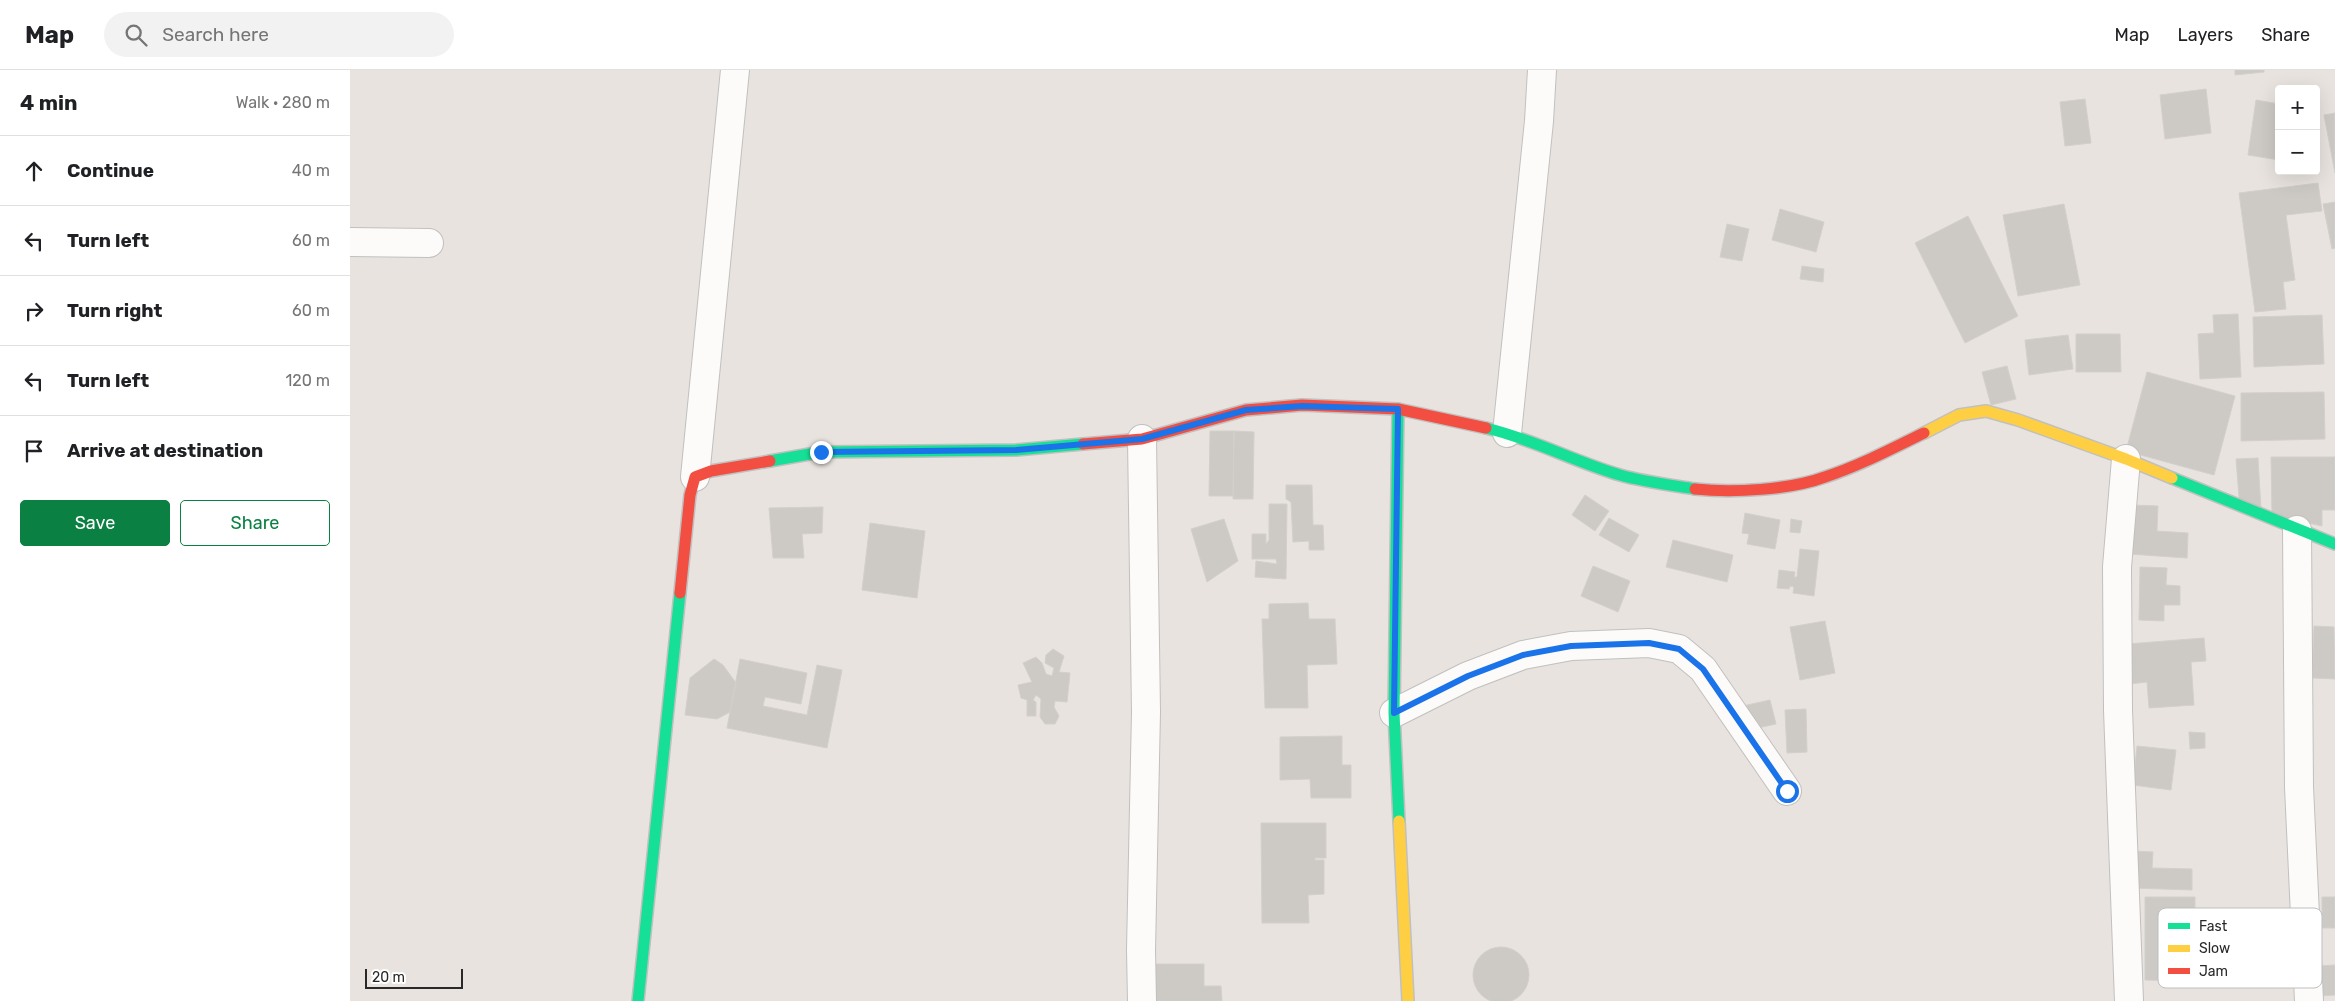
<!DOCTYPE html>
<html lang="en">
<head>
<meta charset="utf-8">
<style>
  body { margin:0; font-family:Rubik,sans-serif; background:#f2f2f2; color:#202124 }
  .controls { position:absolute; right:15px; top:15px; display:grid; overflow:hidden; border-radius:5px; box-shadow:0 5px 20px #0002 }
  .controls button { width:45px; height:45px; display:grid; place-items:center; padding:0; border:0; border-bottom:1px solid #e0e0e0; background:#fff; color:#202124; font:25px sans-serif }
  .scale { position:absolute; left:15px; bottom:12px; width:98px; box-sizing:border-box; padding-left:5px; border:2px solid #292929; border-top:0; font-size:14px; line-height:18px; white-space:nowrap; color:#292929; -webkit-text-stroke:4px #fff; paint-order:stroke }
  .stop { position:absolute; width:15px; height:15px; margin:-11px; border:4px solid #1a73e8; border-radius:50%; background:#fff }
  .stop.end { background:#1a73e8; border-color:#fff; box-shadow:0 1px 5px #0008 }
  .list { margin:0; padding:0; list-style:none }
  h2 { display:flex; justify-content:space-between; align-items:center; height:65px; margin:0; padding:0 20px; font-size:21px }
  h2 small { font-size:16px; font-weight:400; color:#757577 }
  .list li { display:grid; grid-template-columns:32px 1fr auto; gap:15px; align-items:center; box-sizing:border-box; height:70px; padding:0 20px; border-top:1px solid #e0e0e0 }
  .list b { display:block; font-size:19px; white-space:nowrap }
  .list em { font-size:16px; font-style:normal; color:#757577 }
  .actions { display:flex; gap:10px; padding:15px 20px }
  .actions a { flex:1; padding:11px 0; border:1px solid #0b8043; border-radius:5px; text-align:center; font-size:18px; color:#0b8043 }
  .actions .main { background:#0b8043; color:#fff }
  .icon { flex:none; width:28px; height:28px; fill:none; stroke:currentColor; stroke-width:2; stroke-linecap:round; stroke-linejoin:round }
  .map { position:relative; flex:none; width:1985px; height:931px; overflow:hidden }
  header { display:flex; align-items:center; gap:30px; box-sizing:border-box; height:70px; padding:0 25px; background:#fff; border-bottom:1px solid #e0e0e0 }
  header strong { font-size:24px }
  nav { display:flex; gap:28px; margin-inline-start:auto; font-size:18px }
  .search { width:350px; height:45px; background:#f2f2f2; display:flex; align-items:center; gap:12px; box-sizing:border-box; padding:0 18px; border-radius:28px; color:#757577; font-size:19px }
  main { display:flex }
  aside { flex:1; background:#fff }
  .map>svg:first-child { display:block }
</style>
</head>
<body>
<header>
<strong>Map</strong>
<div class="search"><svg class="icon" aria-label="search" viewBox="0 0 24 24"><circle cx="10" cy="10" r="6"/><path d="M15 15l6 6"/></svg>Search here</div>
<nav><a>Map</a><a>Layers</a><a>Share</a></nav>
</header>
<main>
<aside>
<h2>4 min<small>Walk · 280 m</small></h2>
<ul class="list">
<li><svg class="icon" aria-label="ahead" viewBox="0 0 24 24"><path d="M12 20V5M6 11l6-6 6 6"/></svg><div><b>Continue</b></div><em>40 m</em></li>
<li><svg class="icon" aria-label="left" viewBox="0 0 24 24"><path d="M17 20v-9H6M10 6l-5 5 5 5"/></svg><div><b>Turn left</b></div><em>60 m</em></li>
<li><svg class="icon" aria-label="right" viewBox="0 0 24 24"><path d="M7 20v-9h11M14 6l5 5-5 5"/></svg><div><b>Turn right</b></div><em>60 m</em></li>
<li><svg class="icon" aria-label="left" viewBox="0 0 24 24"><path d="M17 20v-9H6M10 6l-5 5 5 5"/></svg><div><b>Turn left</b></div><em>120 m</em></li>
<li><svg class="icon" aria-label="arrive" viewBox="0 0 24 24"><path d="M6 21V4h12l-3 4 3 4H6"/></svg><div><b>Arrive at destination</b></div></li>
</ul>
<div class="actions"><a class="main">Save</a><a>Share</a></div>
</aside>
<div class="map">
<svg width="1985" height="931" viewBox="0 0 1985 931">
  <rect width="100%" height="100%" fill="#e8e3de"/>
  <path fill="#cdc9c5" stroke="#d3cfca" d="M 1885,0 L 1914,0 L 1914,2 L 1885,5 Z
    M 1856,19 L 1861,63 L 1815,69 L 1810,25 Z
    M 1735,29 L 1741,73 L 1715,76 L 1710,32 Z
    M 1906,30 L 1929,34 L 1929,90 L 1898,85 Z
    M 1985,43 L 1985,103 L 1974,45 Z
    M 1968,113 L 1972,141 L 1936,145 L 1945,210 L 1933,212 L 1936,239 L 1905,242 L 1889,123 Z
    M 1985,132 L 1985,178 L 1982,179 L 1973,134 Z
    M 1714,134 L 1730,215 L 1668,226 L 1653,145 Z
    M 1430,139 L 1474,152 L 1466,182 L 1422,170 Z
    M 1618,146 L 1668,246 L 1615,273 L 1565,173 Z
    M 1377,154 L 1399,159 L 1392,191 L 1370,187 Z
    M 1452,196 L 1474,199 L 1473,212 L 1450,209 Z
    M 1888,244 L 1891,307 L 1850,309 L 1848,264 L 1864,263 L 1863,245 Z
    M 1972,245 L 1974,294 L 1904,297 L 1903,247 Z
    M 1726,264 L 1770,264 L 1771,302 L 1726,302 Z
    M 1718,265 L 1723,299 L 1679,305 L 1675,270 Z
    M 1657,296 L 1666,329 L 1641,335 L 1632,302 Z
    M 1797,302 L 1885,326 L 1864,405 L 1776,381 Z
    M 1974,322 L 1975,369 L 1891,371 L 1891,323 Z
    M 860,361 L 884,361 L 883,426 L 859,426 Z
    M 884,361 L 904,362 L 903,429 L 883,429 Z
    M 1921,387 L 1985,387 L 1985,440 L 1972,440 L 1972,456 L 1922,445 Z
    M 1908,388 L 1911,439 L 1890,440 L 1886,389 Z
    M 936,415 L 962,415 L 963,455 L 973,455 L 974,480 L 959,480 L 959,471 L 943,472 L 941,432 L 936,429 Z
    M 1235,425 L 1259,441 L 1245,461 L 1222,445 Z
    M 919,434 L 937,434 L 936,509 L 905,507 L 906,491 L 927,494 L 926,489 L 902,489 L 902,464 L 916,464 L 916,474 L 919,470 Z
    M 1781,435 L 1808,436 L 1807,461 L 1838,463 L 1837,488 L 1779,484 Z
    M 473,437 L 472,463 L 452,464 L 454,488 L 423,488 L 419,438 Z
    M 1395,443 L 1430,450 L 1425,479 L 1397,474 L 1399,464 L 1392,463 Z
    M 1259,448 L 1289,465 L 1279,482 L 1249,465 Z
    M 874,449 L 888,491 L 857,512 L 841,459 Z
    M 1441,449 L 1452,451 L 1450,463 L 1440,462 Z
    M 520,453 L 575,461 L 567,528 L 512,520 Z
    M 1323,470 L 1383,485 L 1377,512 L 1316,497 Z
    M 1450,479 L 1469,481 L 1464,526 L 1443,523 L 1444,517 L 1440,516 L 1439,519 L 1427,518 L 1429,500 L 1445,502 L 1444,507 L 1447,507 Z
    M 1243,496 L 1280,511 L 1268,542 L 1231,526 Z
    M 1790,497 L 1817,498 L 1816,515 L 1830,516 L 1830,535 L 1814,535 L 1814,551 L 1789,550 Z
    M 958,533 L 959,549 L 985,549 L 987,594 L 957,595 L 958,638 L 915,638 L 912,549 L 919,549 L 919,534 Z
    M 1475,551 L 1485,603 L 1450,610 L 1440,557 Z
    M 1964,556 L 1984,557 L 1985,609 L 1962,608 Z
    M 1854,568 L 1856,591 L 1841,592 L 1844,635 L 1799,638 L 1797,612 L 1780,614 L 1777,574 Z
    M 703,579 L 714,586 L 709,602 L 720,603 L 717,632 L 705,631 L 704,637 L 709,646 L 705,654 L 695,654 L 690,647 L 691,629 L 686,625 L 683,630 L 686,632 L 686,646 L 677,646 L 677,630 L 671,628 L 668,615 L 682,612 L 673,593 L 686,587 L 692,593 L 696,604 L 702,606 L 704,598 L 695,593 L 696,585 Z
    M 364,589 L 373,595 L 386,613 L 380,642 L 367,649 L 335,645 L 340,608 Z
    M 390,589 L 457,603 L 451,634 L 415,627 L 413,636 L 457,645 L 467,595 L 492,600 L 477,678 L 377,658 Z
    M 1420,630 L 1426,654 L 1398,660 L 1393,636 Z
    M 1456,639 L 1457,682 L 1437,683 L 1435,640 Z
    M 1839,662 L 1855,663 L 1855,678 L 1840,679 Z
    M 992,666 L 992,695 L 1001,695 L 1001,728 L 961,728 L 960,709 L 930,710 L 930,667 Z
    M 1787,676 L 1826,680 L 1821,720 L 1783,715 Z
    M 911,753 L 976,753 L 976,788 L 965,788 L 965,790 L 974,790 L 974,824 L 958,825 L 959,853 L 912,853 Z
    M 1783,781 L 1803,782 L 1802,798 L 1842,799 L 1842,820 L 1783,818 Z
    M 1795,827 L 1845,827 L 1845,911 L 1795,910 Z
    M 1972,827 L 1985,827 L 1985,858 L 1972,858 Z
    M1123 905a28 28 0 1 1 56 0a28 28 0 1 1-56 0Z
    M 803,894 L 854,894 L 854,916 L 871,916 L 872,931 L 803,931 Z
    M 1985,895 L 1985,925 L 1971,926 L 1969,896 Z"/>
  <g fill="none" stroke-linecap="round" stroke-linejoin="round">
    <g stroke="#c1c0c0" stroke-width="30">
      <path id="street" d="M 0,172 L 79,173
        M 1157,363 L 1189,51 L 1192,0
        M 792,369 L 796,642 L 791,880 L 792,931
        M 1776,389 L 1767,497 L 1768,640 L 1779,931
        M 345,407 L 385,0
        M 1947,460 L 1949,717 L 1959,931
        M 1044,643 L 1118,606 L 1173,585 L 1221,576 L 1299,573 L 1329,579 L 1353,599 L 1437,721"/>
    </g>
    <g stroke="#c1c0c0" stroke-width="14">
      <path id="fast" d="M 1048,339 L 1044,643 L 1049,751
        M 1136,358 C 1183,369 1225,392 1270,405 C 1295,412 1320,415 1345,419
        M 420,391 L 471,382 L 666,380 L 733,374
        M 1822,408 L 1985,474
        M 288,931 L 330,523"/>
    </g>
    <g stroke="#c1c0c0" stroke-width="14">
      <path id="slow" d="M 1574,363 L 1609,345 L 1636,341 L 1668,350 L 1776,389 L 1822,408
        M 1049,751 L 1058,931"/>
    </g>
    <g stroke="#c1c0c0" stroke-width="14">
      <path id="jam" d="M 733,374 L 792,369 L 896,340 L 952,335 L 1048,339 L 1136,358
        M 1345,419 C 1382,423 1440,420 1475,407 C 1509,396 1541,379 1574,363
        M 330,523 L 340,425 L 345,407 L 361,401 L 420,391"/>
    </g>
    <use href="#street" stroke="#fcfbfa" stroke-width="28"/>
    <use href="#fast" stroke="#16e098" stroke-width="11"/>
    <use href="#slow" stroke="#ffcf43" stroke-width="11"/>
    <use href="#jam" stroke="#f24e42" stroke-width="11"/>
  </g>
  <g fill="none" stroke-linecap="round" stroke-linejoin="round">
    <path stroke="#1a73e8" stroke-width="6" d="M 471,382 L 666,380 L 792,369 L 896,340 L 952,336 L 1048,339 L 1044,643 L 1118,606 L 1173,585 L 1221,576 L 1299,573 L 1329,579 L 1353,599 L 1437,721"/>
  </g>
  <rect x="1808" y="838" width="164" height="80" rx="8" fill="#fff" stroke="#bfbfbf" stroke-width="1"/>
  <rect x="1818" y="853" width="22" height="6" fill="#16e098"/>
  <rect x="1818" y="875" width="22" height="7" fill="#ffcf43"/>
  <rect x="1818" y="898" width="22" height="6" fill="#f24e42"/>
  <g font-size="14" fill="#292929">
    <text x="1849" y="861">Fast</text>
    <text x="1849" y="883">Slow</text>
    <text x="1849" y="906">Jam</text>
  </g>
</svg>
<div class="controls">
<button>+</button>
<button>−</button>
</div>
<div class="scale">20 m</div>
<div class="stop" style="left:1437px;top:721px"></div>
<div class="stop end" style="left:471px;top:382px"></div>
</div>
</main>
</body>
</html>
